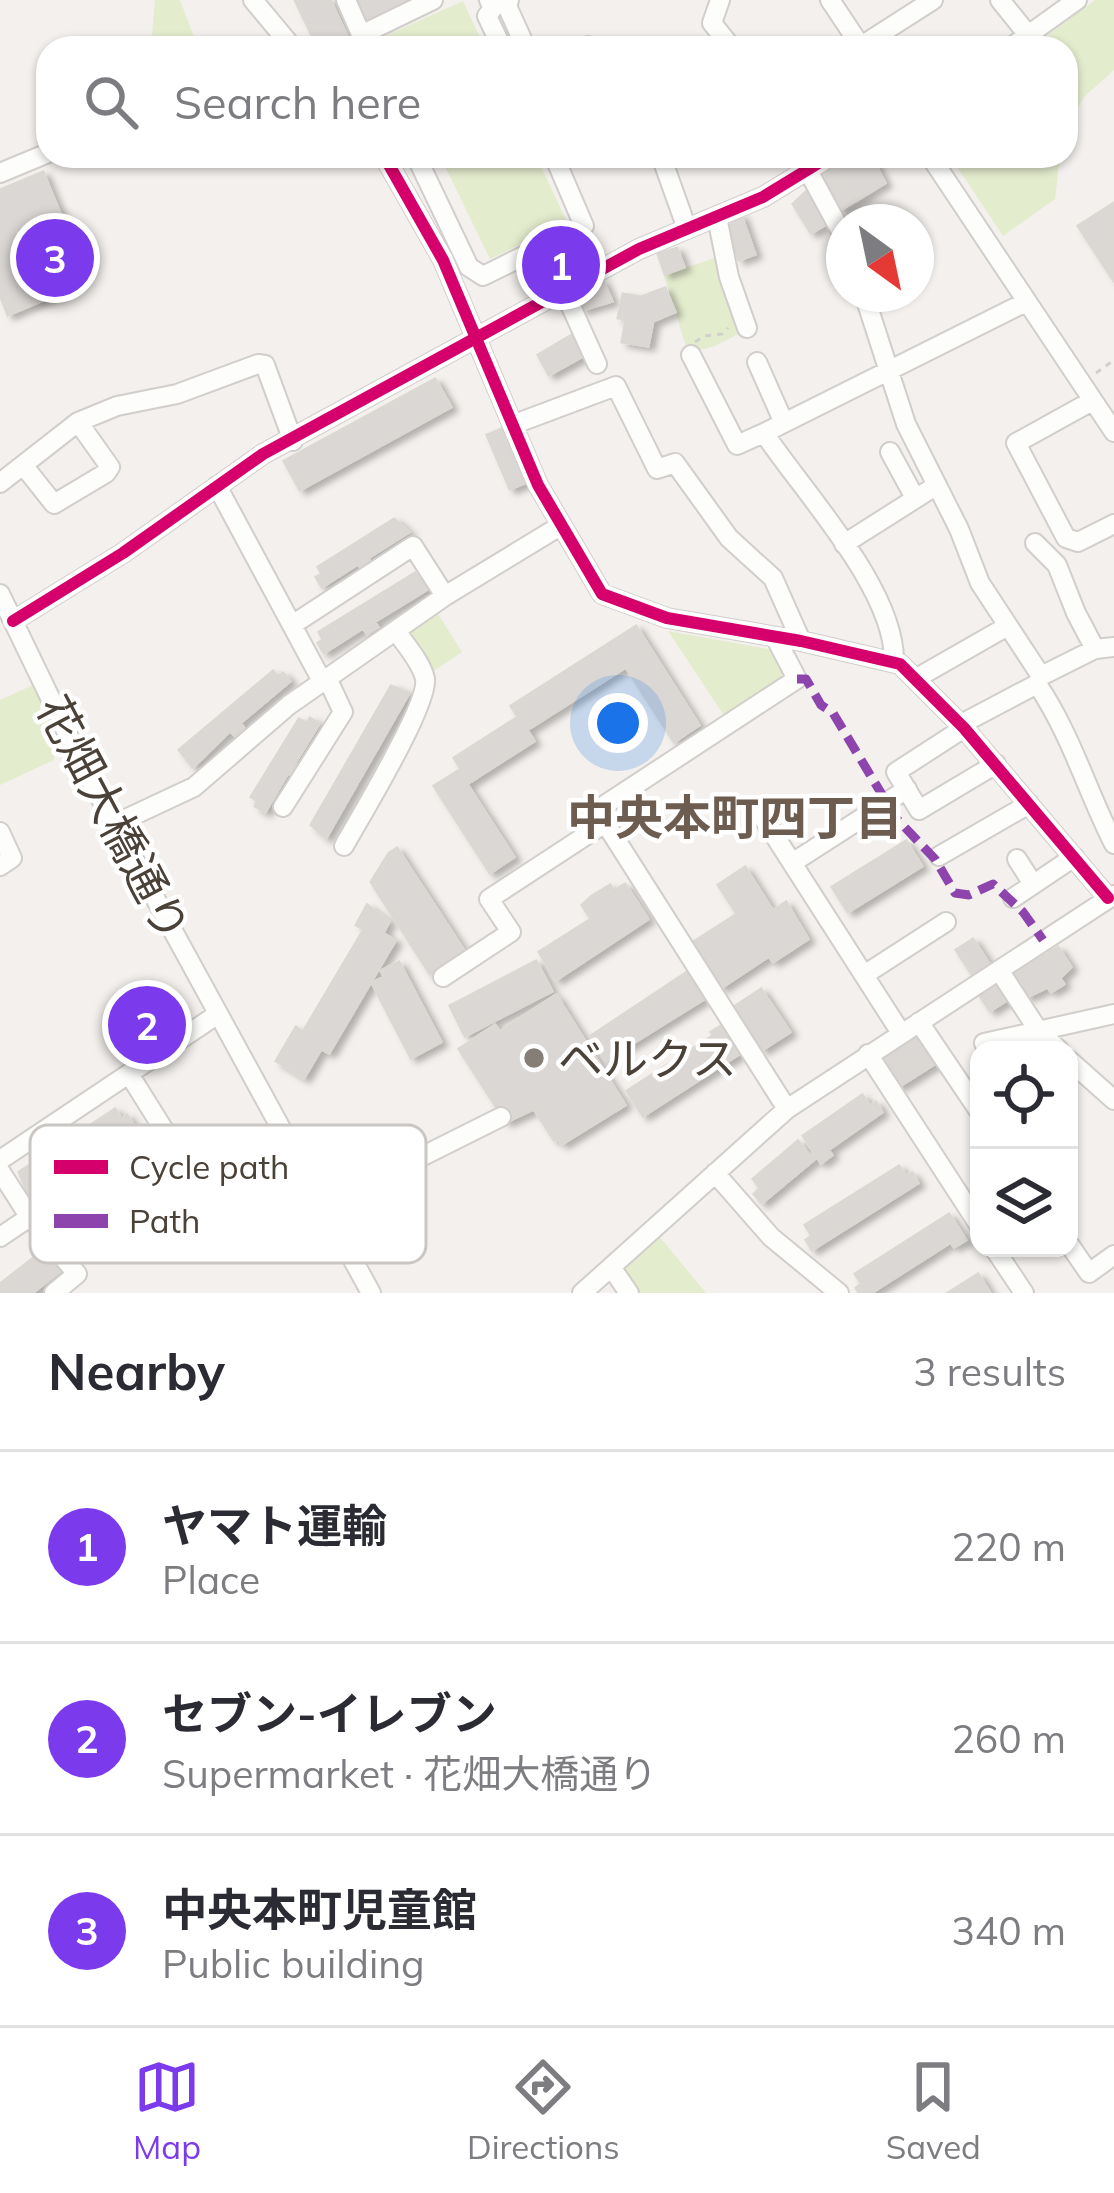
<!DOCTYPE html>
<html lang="en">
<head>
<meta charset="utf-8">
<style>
  body { margin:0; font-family:Mulish,"Noto Sans JP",sans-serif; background:#f2f2f3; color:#2b2b33 }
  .controls { position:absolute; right:36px; bottom:36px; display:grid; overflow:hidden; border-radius:24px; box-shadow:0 3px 9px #0004 }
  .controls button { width:108px; height:108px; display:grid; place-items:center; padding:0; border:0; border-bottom:3px solid #e1e1e2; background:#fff; color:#2b2b33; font:60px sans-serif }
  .compass { position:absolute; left:826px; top:204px; width:108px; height:108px; border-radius:50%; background:#fff; box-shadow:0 3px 9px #0004; rotate:147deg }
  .you { position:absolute; left:618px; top:723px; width:42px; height:42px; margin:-30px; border:9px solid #fff; border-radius:50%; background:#1a73e8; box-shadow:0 0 0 18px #1a73e833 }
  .badge { display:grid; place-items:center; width:78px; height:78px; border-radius:50%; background:#7c3aed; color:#fff; font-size:39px; font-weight:700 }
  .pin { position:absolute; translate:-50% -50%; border:6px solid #fff; box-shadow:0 3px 12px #0006 }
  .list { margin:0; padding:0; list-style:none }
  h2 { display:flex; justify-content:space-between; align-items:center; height:156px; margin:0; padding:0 48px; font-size:51px }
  h2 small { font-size:39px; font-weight:400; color:#7c7c81 }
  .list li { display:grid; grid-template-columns:78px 1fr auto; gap:36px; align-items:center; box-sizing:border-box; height:192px; padding:0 48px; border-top:3px solid #e1e1e2 }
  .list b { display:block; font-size:45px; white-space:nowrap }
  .list p { margin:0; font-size:39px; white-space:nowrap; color:#7c7c81 }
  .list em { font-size:39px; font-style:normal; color:#7c7c81 }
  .icon { flex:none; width:66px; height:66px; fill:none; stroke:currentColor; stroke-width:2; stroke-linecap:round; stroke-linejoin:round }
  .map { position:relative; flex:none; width:1114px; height:1293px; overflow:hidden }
  .search { position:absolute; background:#fff; box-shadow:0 3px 9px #0004; left:36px; right:36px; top:36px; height:132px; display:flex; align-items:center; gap:30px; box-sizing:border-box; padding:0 42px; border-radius:36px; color:#7c7c81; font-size:45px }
  .sheet { height:732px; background:#fff }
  nav { display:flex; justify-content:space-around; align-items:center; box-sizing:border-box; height:168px; border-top:3px solid #e1e1e2; background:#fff; font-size:33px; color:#7c7c81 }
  nav a { display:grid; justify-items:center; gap:6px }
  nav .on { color:#7c3aed }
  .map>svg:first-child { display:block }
</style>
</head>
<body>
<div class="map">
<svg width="1114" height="1293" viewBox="0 0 1114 1293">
  <defs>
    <filter id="shadow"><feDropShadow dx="6" dy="4" stdDeviation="3" flood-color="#0004"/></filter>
  </defs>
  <rect width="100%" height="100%" fill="#f3f0ed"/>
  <path fill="#e4ecce" d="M 155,0 L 180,0 L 198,48 L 151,48 Z
    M 1095,0 L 1114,0 L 1114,70 L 1084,97 L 1066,129 L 1066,48 L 1031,48 Z
    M 463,1 L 485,48 L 388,48 L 383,37 Z
    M 440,156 L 536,156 L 567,222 L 490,259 Z
    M 950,156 L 1060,156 L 1055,199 L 1003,236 Z
    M 721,256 L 744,331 L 715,346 L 688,353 L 664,275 Z
    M 438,614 L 462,652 L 429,674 L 404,636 Z
    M 668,631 L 773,650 L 783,673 L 781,681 L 725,717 Z
    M 33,685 L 58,738 L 54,740 L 54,760 L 0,785 L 0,700 Z
    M 659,1236 L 706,1293 L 638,1293 L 625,1275 L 626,1267 Z"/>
  <path fill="#dbd7d4" stroke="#dbd7d3" stroke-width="3" filter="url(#shadow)" d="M 295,0 L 330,0 L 351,45 L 318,48 Z
    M 356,0 L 409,0 L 366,21 Z
    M 851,156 L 871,156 L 885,183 L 854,202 L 832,168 Z
    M 829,167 L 852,203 L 840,210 L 816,175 Z
    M 43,172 L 73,245 L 46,256 L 60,293 L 8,315 L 0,295 L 0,190 Z
    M 809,189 L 830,222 L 811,233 L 793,204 Z
    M 1114,203 L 1114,281 L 1078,226 Z
    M 741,215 L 755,254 L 739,260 L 725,221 Z
    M 580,240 L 592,263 L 541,290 L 529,267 Z
    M 677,248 L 684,267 L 665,274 L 658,254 Z
    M 603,281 L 612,301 L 583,310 L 575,294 Z
    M 665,288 L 675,312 L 653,321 L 648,346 L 622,342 L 626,319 L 618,318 L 623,294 L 641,297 Z
    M 575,333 L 587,354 L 549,375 L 538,355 Z
    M 435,379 L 451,407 L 300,490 L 284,461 Z
    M 504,428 L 527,482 L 510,489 L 487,435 Z
    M 394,519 L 409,532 L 368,558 L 372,564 L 362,570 L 358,564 L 322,587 L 316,577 L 322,574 L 318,567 Z
    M 415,573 L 420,580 L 425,577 L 431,587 L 374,622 L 378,627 L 367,634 L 363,628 L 324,653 L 318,643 L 323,640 L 319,632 Z
    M 636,626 L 699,725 L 674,742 L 626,667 L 527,730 L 534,741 L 467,784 L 514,857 L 490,873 L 434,786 L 461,769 L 454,758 L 518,717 L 511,706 Z
    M 273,671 L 278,677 L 283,673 L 290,681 L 240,723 L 244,728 L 235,736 L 230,731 L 193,767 L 179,750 Z
    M 391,686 L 409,693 L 326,838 L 311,825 Z
    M 310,718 L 319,724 L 295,763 L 301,767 L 295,777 L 288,773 L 265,812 L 255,806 L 258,801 L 251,797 L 299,719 L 307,723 Z
    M 906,841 L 922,866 L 848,912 L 832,887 Z
    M 397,848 L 465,952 L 430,974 L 371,882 L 389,853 Z
    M 745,867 L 773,911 L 786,902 L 808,939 L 773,962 L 769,956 L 721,988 L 692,943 L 737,914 L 718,885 Z
    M 625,884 L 648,919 L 556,980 L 539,952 L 591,919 L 582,905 L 592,896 L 610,885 L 614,891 Z
    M 367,905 L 389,922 L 383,933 L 395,941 L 329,1053 L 321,1049 L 304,1078 L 276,1061 L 296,1027 L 303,1032 L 364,929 L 356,925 Z
    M 973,939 L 990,965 L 973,976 L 956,950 Z
    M 1058,947 L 1071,967 L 1060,978 L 1064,984 L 1051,992 L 1048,987 L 1027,997 L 1013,975 Z
    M 536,961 L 552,991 L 465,1036 L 450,1006 Z
    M 399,962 L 441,1042 L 411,1058 L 372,983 L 384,977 L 381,971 Z
    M 687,972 L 704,999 L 606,1060 L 591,1036 Z
    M 998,980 L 1010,998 L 990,1011 L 978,993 Z
    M 761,989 L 790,1032 L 762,1050 L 734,1007 Z
    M 556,995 L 625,1105 L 562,1144 L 558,1138 L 554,1140 L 534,1109 L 506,1122 L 459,1049 L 495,1025 L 500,1032 Z
    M 146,1003 L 164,1032 L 161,1042 L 148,1050 L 126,1015 Z
    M 721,1026 L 739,1054 L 643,1116 L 627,1091 L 714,1035 L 711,1032 Z
    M 921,1032 L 939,1061 L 925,1070 L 906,1040 Z
    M 906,1041 L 925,1070 L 914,1077 L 895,1048 Z
    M 894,1047 L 914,1077 L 898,1087 L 879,1056 Z
    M 862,1095 L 870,1106 L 876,1102 L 882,1112 L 828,1150 L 832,1155 L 821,1163 L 817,1157 L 762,1203 L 754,1194 L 760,1188 L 753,1179 L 798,1141 L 810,1156 L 814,1152 L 803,1136 Z
    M 115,1109 L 121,1119 L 127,1115 L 136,1129 L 100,1152 L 103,1158 L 94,1164 L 90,1159 L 30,1198 L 19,1172 Z
    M 899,1166 L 906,1176 L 912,1173 L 918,1183 L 812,1250 L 806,1240 L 812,1236 L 805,1225 Z
    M 949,1214 L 966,1240 L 954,1247 L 951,1242 L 871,1293 L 859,1293 L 856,1288 L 862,1284 L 855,1274 Z
    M 41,1252 L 49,1262 L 54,1258 L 63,1269 L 32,1293 L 0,1293 L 0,1284 Z
    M 978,1274 L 990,1293 L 948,1293 Z"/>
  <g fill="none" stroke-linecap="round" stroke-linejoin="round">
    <g stroke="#d1cecb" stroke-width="22">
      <path id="minor" d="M 253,0 L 293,48
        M 346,0 L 367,48
        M 489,0 L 493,8 L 487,16 L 502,48
        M 509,0 L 507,6 L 526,48
        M 720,0 L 712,23 L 732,48
        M 830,0 L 862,48
        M 1000,0 L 1029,36
        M 363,34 L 433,0
        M 583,48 L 588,46
        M 858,48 L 933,0
        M 1010,48 L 1077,0
        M 384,156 L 443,260 L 538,485 L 602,594 L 667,618 L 801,641 L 900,664 L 964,728 L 1108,898
        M 416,156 L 469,267 L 483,276 L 584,226 L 554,156
        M 661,156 L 687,229
        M 800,156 L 844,237
        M 930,156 L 1114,432
        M 0,173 L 48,153
        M 717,217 L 729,277 L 747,328
        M 564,291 L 597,364
        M 864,294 L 906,424 L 959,529 L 980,583 L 1041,676
        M 691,355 L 737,445 L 764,433
        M 757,362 L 784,423
        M 1092,401 L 1016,443 L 1066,538 L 1078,542 L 1114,524
        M 512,425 L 616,386 L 657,469 L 675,463 L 729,538 L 773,578 L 801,641
        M 890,452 L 915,498
        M 23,465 L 54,504 L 106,473 L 110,467 L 78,422
        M 0,483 L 78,422 L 117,406 L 177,394 L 258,364 L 265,365 L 293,441
        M 217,486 L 322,681
        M 1035,543 L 1057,565 L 1076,613 L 1095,649
        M 844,544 L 937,485
        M 0,594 L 85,770 L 371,1293
        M 13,621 L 123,553 L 263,454 L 639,249 L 763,197 L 830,156
        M 292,625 L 413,546 L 445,596
        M 776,639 L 797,679 L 597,810 L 787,1109
        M 894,661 C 895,589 804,493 764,433 L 1026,302
        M 915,679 L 1006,627
        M 1037,684 C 1071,734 1087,791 1114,844
        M 996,764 L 919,810 L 896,772 L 964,728 L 967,721 L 1037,684 L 1041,676 L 1095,649 L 1114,647
        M 283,807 L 343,712 L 327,678
        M 760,813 L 901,1033
        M 115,824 L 194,787 L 289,705 L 445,596 L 560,526
        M 0,832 L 12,858 L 0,866
        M 344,846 C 359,819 429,704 425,679 C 422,663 405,644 396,631
        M 939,856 L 1029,804
        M 1017,859 L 1033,884
        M 792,863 L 907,789
        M 1013,898 L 1074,857
        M 999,970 L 1038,1030 L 1059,1050
        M 864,975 L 946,922
        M 443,977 L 511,932 L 489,899 L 605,823
        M 919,1022 L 979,1111
        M 984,1043 L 1114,1014
        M 868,1054 L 979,1225
        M 1069,1060 L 1114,1100
        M 129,1074 L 174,1146
        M 295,1156 L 320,1146 C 340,1155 345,1177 367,1184 L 501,1117
        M 0,1160 L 218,1014
        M 0,1171 L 29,1216 L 77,1274 L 54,1293
        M 715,1173 L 771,1237 L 839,1293
        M 0,1237 L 162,1128
        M 1069,1244 L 1089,1273 L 1114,1255
        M 994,1248 L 1024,1293
        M 611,1267 L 629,1293
        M 582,1293 L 787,1109 L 1114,895"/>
    </g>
    <path stroke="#d3d0cb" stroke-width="3" stroke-dasharray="6 6" stroke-linecap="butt" d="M 695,342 L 704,336 L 722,334 L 728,328
      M 1096,373 L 1114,360"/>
    <use href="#minor" stroke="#fdfdfc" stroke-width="18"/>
    <path stroke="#8e44ad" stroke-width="9" stroke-dasharray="18 9" stroke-linecap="butt" d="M 797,679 L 806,679 L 821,705 L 833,713 L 896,818 L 935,859 L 955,893 L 969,895 L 993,884 L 1023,912 L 1043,940"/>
    <g stroke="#fff" stroke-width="20">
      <path id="cycleway" d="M 384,156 L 443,260 L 538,485 L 602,594 L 667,618 L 801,641 L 900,664 L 964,728 L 1108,898
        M 13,621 L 123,553 L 263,454 L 639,249 L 763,197 L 830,156"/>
    </g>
    <use href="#cycleway" stroke="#d6006c" stroke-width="12"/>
  </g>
  <circle fill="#857e77" stroke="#fff" stroke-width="4.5" cx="534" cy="1058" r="12"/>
  <g text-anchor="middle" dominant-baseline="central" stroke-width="9" stroke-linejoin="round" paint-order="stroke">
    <g font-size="45" fill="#4a4138" stroke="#fff">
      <text transform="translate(114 818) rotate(62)">花畑大橋通り</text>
    </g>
    <g font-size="45" fill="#4a4138" stroke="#fff" text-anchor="start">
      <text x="558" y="1058">ベルクス</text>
    </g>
    <g font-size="48" font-weight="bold" fill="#6d5d50" stroke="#fff">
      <text x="735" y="817">中央本町四丁目</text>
    </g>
  </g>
  <rect x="30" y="1125" width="396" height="138" rx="18" fill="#fff" stroke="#c9c6c3" stroke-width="3"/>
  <rect x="54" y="1160" width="54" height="14" fill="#d6006c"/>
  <rect x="54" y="1214" width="54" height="14" fill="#8e44ad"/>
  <g font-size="33" fill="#4a4138">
    <text x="129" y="1179">Cycle path</text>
    <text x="129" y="1233">Path</text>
  </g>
</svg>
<div class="controls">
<button><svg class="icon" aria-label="locate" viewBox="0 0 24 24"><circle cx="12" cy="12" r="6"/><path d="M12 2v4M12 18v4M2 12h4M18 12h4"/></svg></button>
<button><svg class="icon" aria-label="layers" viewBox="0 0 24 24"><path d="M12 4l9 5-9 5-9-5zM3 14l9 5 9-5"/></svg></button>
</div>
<svg class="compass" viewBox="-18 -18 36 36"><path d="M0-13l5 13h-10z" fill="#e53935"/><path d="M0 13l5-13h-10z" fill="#7c7c81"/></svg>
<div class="you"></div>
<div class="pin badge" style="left:561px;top:265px">1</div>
<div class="pin badge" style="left:147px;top:1025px">2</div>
<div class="pin badge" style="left:55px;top:258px">3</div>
<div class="search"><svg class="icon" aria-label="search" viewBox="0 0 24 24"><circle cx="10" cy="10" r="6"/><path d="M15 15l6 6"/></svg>Search here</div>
</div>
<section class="sheet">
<h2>Nearby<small>3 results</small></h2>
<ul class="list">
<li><span class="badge">1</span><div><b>ヤマト運輸</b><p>Place</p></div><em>220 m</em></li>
<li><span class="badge">2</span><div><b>セブン-イレブン</b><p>Supermarket · 花畑大橋通り</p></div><em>260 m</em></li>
<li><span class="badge">3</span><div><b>中央本町児童館</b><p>Public building</p></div><em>340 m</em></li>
</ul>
</section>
<nav>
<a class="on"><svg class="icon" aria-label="map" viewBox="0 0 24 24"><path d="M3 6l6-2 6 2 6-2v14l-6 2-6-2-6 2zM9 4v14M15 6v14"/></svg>Map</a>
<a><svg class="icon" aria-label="directions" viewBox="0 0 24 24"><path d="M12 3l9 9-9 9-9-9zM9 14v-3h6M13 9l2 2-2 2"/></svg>Directions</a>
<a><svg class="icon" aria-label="saved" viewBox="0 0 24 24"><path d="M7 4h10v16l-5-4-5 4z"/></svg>Saved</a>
</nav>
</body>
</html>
